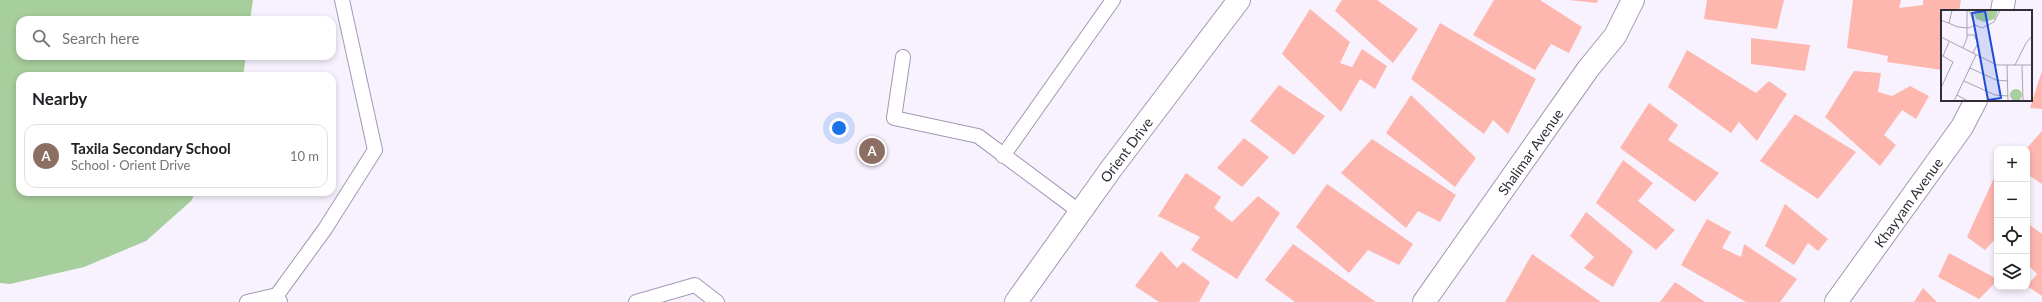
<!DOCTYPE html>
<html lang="en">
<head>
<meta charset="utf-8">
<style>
  body { margin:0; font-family:Lato,sans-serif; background:#f2f2f2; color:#202124 }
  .controls { position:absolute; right:12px; bottom:12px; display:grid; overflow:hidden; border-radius:8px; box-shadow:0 2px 6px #0003 }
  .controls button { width:36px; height:36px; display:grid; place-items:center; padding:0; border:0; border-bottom:1px solid #e0e0e0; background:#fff; color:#202124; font:20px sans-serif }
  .you { position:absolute; left:839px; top:128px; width:14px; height:14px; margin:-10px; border:3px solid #fff; border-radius:50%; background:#1a73e8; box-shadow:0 0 0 6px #1a73e833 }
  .badge { display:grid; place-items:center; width:26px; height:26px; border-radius:50%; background:#2d644b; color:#fff; font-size:13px; font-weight:700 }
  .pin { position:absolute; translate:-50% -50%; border:2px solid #fff; box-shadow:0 1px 4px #0006 }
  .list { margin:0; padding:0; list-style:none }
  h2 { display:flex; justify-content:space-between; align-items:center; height:52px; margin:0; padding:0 16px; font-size:17px }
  h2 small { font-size:13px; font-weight:400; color:#757577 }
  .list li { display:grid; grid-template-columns:26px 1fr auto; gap:12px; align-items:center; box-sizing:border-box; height:64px; margin:0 8px 8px; padding:0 8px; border:1px solid #e0e0e0; border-radius:12px }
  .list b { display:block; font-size:15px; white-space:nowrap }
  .list p { margin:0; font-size:13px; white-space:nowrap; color:#757577 }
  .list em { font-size:13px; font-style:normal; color:#757577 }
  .icon { flex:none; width:22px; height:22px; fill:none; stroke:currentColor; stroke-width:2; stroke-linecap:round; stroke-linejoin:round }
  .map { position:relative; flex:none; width:2042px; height:302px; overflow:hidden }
  .search { position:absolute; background:#fff; box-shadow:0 2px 6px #0003; left:16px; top:16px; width:320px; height:44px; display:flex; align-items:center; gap:10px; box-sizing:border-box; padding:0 14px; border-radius:12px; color:#757577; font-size:15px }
  .panel { position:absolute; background:#fff; box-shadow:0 2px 6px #0003; left:16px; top:72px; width:320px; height:124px; border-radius:12px }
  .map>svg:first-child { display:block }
</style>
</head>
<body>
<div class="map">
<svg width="2042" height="302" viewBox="0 0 2042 302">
  <rect width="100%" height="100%" fill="#f7f2fe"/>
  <path fill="#a7ce9d" d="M 0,0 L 253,0 L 250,20 L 20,20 L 20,56 L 246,56 L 243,76 L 20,76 L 20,192 L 196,192 L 191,201 L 146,241 L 84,267 L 10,284 L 0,283 Z"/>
  <path fill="#feb7af" d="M 1342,0 L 1377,0 L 1418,29 L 1393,63 L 1335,11 Z
    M 1494,0 L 1540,0 L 1582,27 L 1569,53 L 1551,44 L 1535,70 L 1473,35 Z
    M 1569,0 L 1598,0 L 1597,3 Z
    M 1707,0 L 1784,0 L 1777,29 L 1704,19 Z
    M 1853,0 L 1901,0 L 1899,8 L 1923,5 L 1923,0 L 1961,0 L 1959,11 L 1942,11 L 1942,70 L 1887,62 L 1888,56 L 1847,48 Z
    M 1310,9 L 1350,42 L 1340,63 L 1352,67 L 1362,49 L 1387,66 L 1375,89 L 1360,79 L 1341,112 L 1282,54 Z
    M 1440,23 L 1536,79 L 1508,134 L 1493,120 L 1484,134 L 1411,79 Z
    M 1751,38 L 1810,45 L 1805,71 L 1751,64 Z
    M 1687,50 L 1756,93 L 1769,81 L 1787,94 L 1757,141 L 1739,122 L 1731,133 L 1668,87 Z
    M 1854,71 L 1881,73 L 1878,92 L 1892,96 L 1910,86 L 1929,96 L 1916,119 L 1902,110 L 1884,135 L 1896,145 L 1880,166 L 1825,117 Z
    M 2042,71 L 2042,109 L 2030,108 Z
    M 1279,85 L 1325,116 L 1294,155 L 1250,121 Z
    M 1411,95 L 1476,158 L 1455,187 L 1386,133 Z
    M 1649,103 L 1678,125 L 1668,140 L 1719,173 L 1695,202 L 1620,148 Z
    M 1795,114 L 1856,152 L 1818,199 L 1760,161 Z
    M 2042,131 L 2042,184 L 2027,174 L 2026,149 Z
    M 1244,138 L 1269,157 L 1242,187 L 1217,168 Z
    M 1372,139 L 1456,195 L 1440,222 L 1418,211 L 1406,228 L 1341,173 Z
    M 1623,160 L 1653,183 L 1638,201 L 1675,230 L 1656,250 L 1596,203 Z
    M 1186,173 L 1221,197 L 1214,208 L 1232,222 L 1258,196 L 1280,213 L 1237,279 L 1191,250 L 1200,237 L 1158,216 Z
    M 1994,178 L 1997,180 L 1997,237 L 1985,250 L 1967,237 Z
    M 1327,184 L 1413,244 L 1399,265 L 1368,250 L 1349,273 L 1296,227 Z
    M 1785,204 L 1828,239 L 1818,251 L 1808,243 L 1794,265 L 1765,246 Z
    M 1586,212 L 1633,251 L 1613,287 L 1584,268 L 1594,257 L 1570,236 Z
    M 1707,219 L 1731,232 L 1722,248 L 1741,257 L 1744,244 L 1797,279 L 1780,302 L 1746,302 L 1681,265 Z
    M 2027,223 L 2042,234 L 2042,296 L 2027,286 L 2037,274 L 2027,264 Z
    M 1293,244 L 1376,302 L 1295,302 L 1265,280 Z
    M 1161,251 L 1177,268 L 1183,262 L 1210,282 L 1199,302 L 1159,302 L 1135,286 Z
    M 1949,253 L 1997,279 L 1997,281 L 1979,299 L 1938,277 Z
    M 1532,254 L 1601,302 L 1505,302 Z
    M 1675,282 L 1705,302 L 1660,302 Z
    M 1923,288 L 1937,302 L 1914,302 Z"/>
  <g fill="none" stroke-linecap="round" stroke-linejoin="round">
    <g stroke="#a398b4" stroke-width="16">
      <path id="service" d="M 903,57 L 894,118 L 978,136 L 1080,212
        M 1003,156 L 1113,0
        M 277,295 L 325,229 L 375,150 L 342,0
        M 247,302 L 277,295 L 280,302
        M 636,302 L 695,285 L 717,302"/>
    </g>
    <g stroke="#a398b4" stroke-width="24">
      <g id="minor">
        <path d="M 2002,11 L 2004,0"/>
        <path id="s1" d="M 1016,302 L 1111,169 L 1239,0"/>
        <path id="s2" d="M 1424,302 L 1588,69 L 1615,36 L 1633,0"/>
        <path id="s3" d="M 1836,302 L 1962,127 L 1976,100"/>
      </g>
    </g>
    <use href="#service" stroke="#fff" stroke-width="14"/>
    <use href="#minor" stroke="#fff" stroke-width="22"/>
  </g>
  <g text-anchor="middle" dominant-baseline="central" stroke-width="3" stroke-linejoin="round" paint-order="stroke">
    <g font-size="14" fill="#312d38" stroke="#f7f2fe">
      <text stroke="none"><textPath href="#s1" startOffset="188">Orient Drive</textPath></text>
      <text stroke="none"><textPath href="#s2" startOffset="184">Shalimar Avenue</textPath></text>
      <text stroke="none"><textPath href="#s3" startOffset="123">Khayyam Avenue</textPath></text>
    </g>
  </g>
  <g transform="translate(1941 10)">
    <rect width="91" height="91" fill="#f7f2fe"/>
    <path d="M 32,0 L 57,0 L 54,9 L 43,12 L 35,9 ZM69 85a6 6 0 1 1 12 0a6 6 0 1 1-12 0Z" fill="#a7ce9d"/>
    <path fill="none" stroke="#a8a3af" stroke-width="1" d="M 0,10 L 17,17 L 28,18 L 34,15 L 28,0M 8,13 L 11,0M 34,15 L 41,18 L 53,12 L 59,0M 26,25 L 33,25 L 37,33 L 32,43M 0,27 L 56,55 L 91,55M 22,38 L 26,28 L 26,0M 0,45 L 12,52 L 0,78M 2,46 L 8,32M 66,55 L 67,91M 74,55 L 85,33 L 91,26M 81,55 L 82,91M 29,58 L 55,70 L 67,71M 23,71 L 54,85 L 67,86M 16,85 L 27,91M 13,91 L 35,45"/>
    <path fill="#1d4ed8" fill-opacity="0.15" stroke="#1d4ed8" stroke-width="2" d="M 44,1 L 60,88 L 47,90 L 31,3 Z"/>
    <rect width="91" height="91" fill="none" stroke="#312d38" stroke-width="2"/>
  </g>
</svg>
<div class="controls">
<button>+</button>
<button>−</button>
<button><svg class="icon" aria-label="locate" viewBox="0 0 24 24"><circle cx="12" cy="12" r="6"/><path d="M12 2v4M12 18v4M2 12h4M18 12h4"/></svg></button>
<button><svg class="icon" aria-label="layers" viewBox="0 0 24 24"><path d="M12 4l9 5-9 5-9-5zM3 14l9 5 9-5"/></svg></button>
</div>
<div class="you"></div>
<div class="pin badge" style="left:872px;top:151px;background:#8d6e63">A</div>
<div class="search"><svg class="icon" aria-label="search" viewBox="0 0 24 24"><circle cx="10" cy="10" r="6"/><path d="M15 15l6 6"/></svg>Search here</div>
<section class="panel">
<h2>Nearby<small></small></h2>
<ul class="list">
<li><span class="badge" style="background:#8d6e63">A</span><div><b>Taxila Secondary School</b><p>School · Orient Drive</p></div><em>10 m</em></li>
</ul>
</section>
</div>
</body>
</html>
